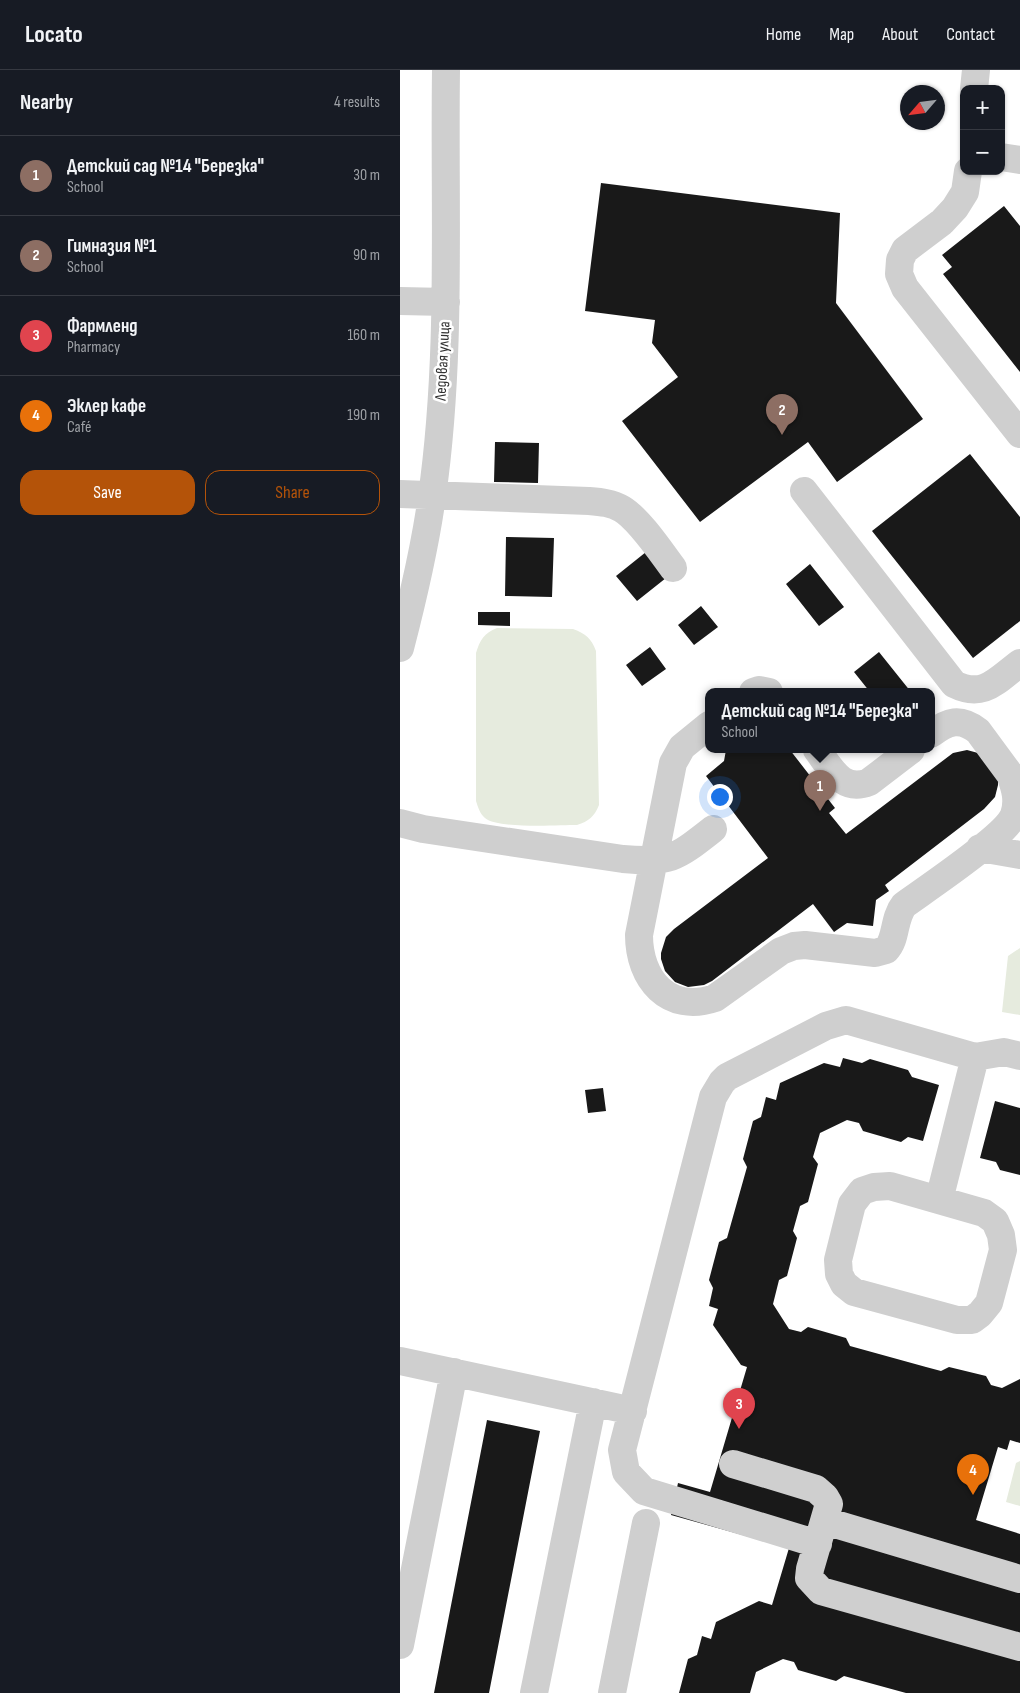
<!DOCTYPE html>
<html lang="en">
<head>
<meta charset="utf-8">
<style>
  body { margin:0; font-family:"Sofia Sans Condensed",sans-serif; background:#20242c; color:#f1f3f6 }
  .controls { position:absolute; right:15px; top:15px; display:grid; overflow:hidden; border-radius:10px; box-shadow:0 1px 4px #0004 }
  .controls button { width:45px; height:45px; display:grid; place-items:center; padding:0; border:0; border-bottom:1px solid #363941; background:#171b24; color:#f1f3f6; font:25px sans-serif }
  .compass { position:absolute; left:500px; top:15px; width:45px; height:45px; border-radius:50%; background:#171b24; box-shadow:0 1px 4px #0004; rotate:242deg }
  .you { position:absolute; left:319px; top:726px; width:18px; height:18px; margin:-12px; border:4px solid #fff; border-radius:50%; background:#1a73e8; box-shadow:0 0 0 8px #1a73e833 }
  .badge { display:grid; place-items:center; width:32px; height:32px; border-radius:50%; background:#b45309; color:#fff; font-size:16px; font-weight:700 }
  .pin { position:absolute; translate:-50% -41px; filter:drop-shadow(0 1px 2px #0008) }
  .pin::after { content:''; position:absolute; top:26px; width:18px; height:15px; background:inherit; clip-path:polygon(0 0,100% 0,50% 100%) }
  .popup { position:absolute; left:305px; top:618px; width:230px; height:65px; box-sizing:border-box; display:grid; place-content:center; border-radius:10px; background:#171b24; filter:drop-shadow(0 1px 4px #0005); font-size:16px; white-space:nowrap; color:#9ea1a6 }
  .popup b { font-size:19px; color:#f1f3f6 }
  .popup::after { content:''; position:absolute; left:50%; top:100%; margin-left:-10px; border:10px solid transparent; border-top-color:#171b24 }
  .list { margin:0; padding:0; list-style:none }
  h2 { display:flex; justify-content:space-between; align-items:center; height:65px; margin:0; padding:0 20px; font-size:21px }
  h2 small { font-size:16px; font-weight:400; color:#9ea1a6 }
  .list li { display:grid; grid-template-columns:32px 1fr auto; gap:15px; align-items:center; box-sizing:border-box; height:80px; padding:0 20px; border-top:1px solid #363941 }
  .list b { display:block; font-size:19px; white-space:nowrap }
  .list p { margin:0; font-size:16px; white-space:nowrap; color:#9ea1a6 }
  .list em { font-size:16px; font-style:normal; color:#9ea1a6 }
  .actions { display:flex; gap:10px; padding:15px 20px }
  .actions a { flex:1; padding:11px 0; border:1px solid #b45309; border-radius:15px; text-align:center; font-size:18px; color:#b45309 }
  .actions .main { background:#b45309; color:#fff }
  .map { position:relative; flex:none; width:620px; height:1623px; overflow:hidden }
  header { display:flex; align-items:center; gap:30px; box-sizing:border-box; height:70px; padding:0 25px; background:#171b24; border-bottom:1px solid #363941 }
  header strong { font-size:24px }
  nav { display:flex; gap:28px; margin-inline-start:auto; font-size:18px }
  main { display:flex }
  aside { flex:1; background:#171b24 }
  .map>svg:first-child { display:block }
</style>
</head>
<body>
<header>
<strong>Locato</strong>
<nav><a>Home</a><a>Map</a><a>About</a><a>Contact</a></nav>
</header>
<main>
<aside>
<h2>Nearby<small>4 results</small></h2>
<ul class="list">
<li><span class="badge" style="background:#8d6e63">1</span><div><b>Детский сад №14 &quot;Березка&quot;</b><p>School</p></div><em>30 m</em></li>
<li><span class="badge" style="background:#8d6e63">2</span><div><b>Гимназия №1</b><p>School</p></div><em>90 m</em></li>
<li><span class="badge" style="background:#e0444e">3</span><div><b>Фармленд</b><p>Pharmacy</p></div><em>160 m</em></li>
<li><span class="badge" style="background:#e8710a">4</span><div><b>Эклер кафе</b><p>Café</p></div><em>190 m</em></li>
</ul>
<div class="actions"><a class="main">Save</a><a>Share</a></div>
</aside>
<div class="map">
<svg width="620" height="1623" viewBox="0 0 620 1623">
  <rect width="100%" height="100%" fill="#fff"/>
  <path fill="#e6ebde" d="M 97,558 L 173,559 C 186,564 191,568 196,581 L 199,735 C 194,747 189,751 177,755 C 159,755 97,759 85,748 C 80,744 78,737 76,731 L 76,583 C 80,570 84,563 97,558 Z
    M 620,878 L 620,945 L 602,942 L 608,886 Z
    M 620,1391 L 620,1436 L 606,1432 L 616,1393 Z"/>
  <path fill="#191919" d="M 201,113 L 440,143 L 436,233 L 523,349 L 437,412 L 408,372 L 300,452 L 222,351 L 278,307 L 252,273 L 255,250 L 185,241 Z
    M 604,136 L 620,156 L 620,302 L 543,204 L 552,197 L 542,185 Z
    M 95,372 L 139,373 L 138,413 L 94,412 Z
    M 570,384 L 620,447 L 620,551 L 573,588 L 472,461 Z
    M 106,467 L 154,468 L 152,527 L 105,526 Z
    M 246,482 L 266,508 L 237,531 L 216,506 Z
    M 410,494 L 444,537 L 419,556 L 386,514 Z
    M 301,536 L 318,557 L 294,575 L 278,555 Z
    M 78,542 L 110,542 L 110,556 L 78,555 Z
    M 250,577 L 266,599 L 242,616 L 226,595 Z
    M 479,582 L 511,622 L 470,622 L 454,602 Z
    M 326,680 L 390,680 L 435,738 L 429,743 L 446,764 L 553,683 L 567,680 L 578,683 L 598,708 L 598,715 L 595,727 L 584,739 L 485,815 L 489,821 L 476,830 L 473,856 L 447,853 L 434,862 L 413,834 L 312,911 L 304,915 L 288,917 L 275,912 L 265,901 L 261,889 L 261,883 L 266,867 L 274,859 L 368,788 L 306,706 L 324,691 Z
    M 443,988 L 462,993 L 470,989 L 508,1000 L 512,1007 L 539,1015 L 523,1071 L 508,1067 L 501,1072 L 463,1061 L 459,1053 L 447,1050 L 420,1063 L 413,1087 L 418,1094 L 408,1132 L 400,1136 L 393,1161 L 397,1168 L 387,1206 L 379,1210 L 373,1234 L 389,1259 L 401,1262 L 408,1257 L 446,1268 L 450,1276 L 526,1297 L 541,1301 L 549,1297 L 586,1306 L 591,1315 L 602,1318 L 620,1309 L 620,1373 L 610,1370 L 607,1380 L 598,1377 L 576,1450 L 620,1464 L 620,1623 L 506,1623 L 444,1606 L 436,1611 L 398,1600 L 394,1592 L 383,1589 L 356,1602 L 350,1623 L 279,1623 L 288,1589 L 297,1585 L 302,1566 L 311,1569 L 316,1552 L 359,1531 L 372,1535 L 389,1478 L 271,1445 L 278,1413 L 310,1422 L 347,1297 L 341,1295 L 313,1255 L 318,1239 L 309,1236 L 313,1218 L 309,1210 L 319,1172 L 327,1168 L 347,1097 L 343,1089 L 353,1051 L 361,1047 L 366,1027 L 376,1030 L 380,1013 L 424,993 L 440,997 Z
    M 203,1018 L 206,1041 L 188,1043 L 185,1020 Z
    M 595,1031 L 620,1038 L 620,1105 L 600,1100 L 596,1092 L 580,1088 Z
    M 87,1350 L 140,1361 L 89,1623 L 34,1623 Z"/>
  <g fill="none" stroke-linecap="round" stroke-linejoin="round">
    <path stroke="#cfcfcf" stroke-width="28" d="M 574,19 L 576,0
      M 601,87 L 620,90
      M 568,101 L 565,122 L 555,138 L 542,152 L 505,180 L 500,190 L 499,204 L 505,218 L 620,364
      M 0,231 L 46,232
      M 404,421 L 554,614 C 584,629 597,610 620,593
      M 0,424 L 189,431 C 201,432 212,433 222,439 C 239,449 261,482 273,498
      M 0,578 C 13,528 25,478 32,426 C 52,285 44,142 46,0
      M 353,622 L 359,620 L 369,622
      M 309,655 L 282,677 L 273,693 L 239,865 C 239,909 268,944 315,928 L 381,881 L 394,876 L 405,875 L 475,883 L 486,880 C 497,869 493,849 504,835 C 526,819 606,766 614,745 C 619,730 615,718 610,704
      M 531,664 C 548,651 560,647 578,661 L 620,718
      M 417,680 C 431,698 442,723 469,712 L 511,680
      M 0,753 L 23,759 L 223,789 C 271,793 276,788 313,759
      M 580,778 L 620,785
      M 490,1116 L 584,1143 L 595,1151 L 601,1165 L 603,1180 L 589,1233 L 580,1244 L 572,1250 L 557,1250 L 454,1222 L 444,1214 L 439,1204 L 438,1190 L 452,1134 L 462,1121 L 474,1117 Z
      M 539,1130 L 575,987
      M 0,1291 L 233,1341
      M 333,1394 L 416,1419 L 425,1427 L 429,1434 L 410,1499 L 409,1508 L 421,1521 L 620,1577
      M 425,1451 L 620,1509
      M 418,1474 L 244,1421 L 226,1402 L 222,1380 L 313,1027 L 322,1012 L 327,1007 L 426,956 L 446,950 L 575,987 L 604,982 L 620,986
      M 0,1575 L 54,1302
      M 134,1623 L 193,1332
      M 212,1623 L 246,1453"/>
  </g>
  <g text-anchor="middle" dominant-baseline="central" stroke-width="5" stroke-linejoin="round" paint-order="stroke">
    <g font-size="16" fill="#323232" stroke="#fff">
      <text transform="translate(43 291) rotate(-87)">Ледовая улица</text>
    </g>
  </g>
</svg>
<div class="controls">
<button>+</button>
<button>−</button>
</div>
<svg class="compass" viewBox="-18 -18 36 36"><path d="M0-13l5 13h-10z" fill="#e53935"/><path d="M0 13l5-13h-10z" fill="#9ea1a6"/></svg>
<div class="you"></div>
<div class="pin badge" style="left:420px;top:741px;background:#8d6e63">1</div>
<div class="popup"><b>Детский сад №14 &quot;Березка&quot;</b>School</div>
<div class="pin badge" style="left:382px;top:365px;background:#8d6e63">2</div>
<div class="pin badge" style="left:339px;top:1359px;background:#e0444e">3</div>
<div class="pin badge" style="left:573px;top:1425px;background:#e8710a">4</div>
</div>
</main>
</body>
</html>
